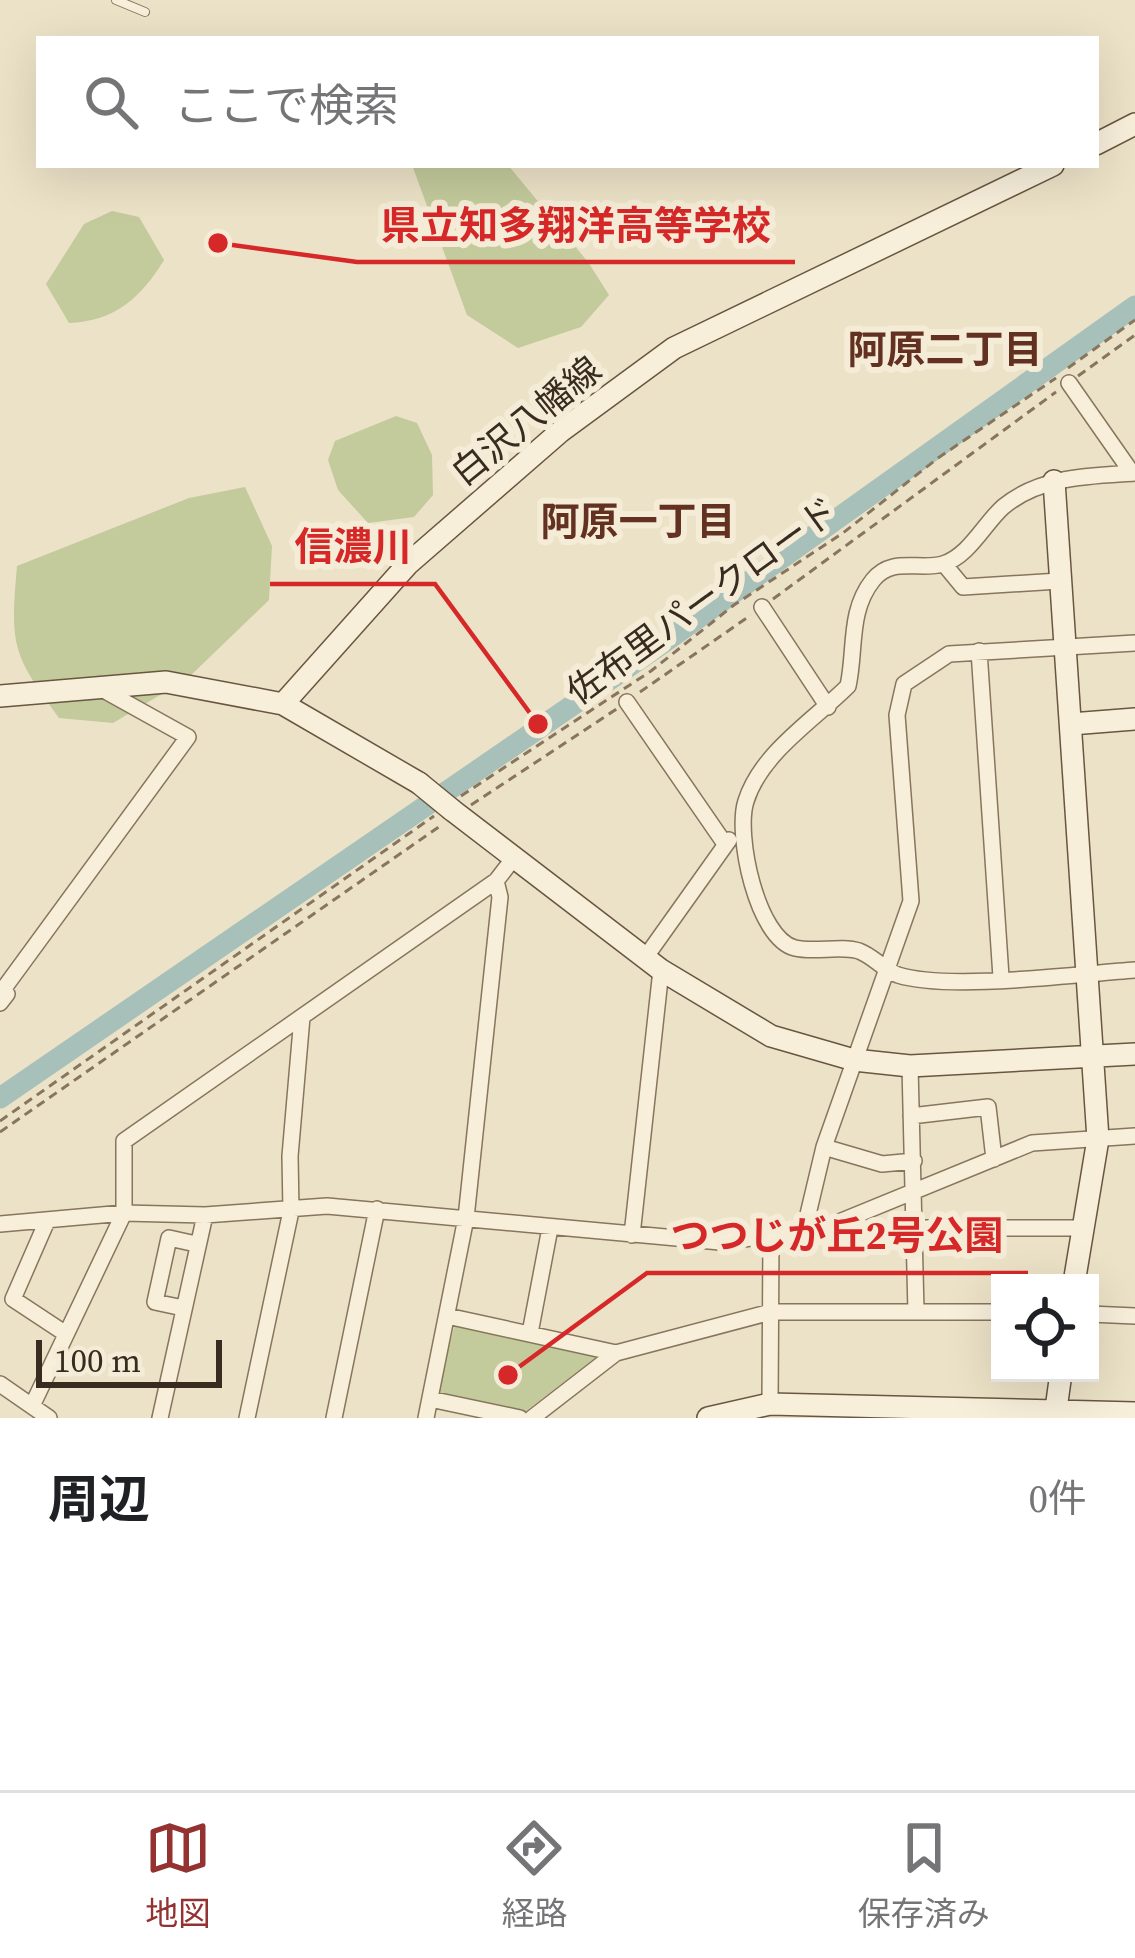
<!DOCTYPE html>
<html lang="ja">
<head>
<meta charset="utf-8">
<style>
  body { margin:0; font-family:"Source Serif 4","Noto Sans JP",serif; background:#f2f2f2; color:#202124 }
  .controls { position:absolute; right:36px; bottom:36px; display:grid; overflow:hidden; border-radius:0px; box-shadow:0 12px 48px #0002 }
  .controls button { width:108px; height:108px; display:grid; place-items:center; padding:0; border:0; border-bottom:3px solid #e0e0e0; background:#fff; color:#202124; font:60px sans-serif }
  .scale { position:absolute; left:36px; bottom:30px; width:186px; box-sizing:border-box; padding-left:12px; border:6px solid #382c20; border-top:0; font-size:33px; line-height:42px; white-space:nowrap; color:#382c20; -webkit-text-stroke:9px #f4ecd6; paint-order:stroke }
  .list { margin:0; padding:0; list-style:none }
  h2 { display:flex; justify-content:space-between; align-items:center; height:156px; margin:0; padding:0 48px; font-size:51px }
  h2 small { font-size:39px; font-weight:400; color:#757577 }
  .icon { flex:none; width:66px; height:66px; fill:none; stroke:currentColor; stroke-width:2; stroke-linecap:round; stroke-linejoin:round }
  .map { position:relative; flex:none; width:1135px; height:1418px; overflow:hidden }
  .search { position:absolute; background:#fff; box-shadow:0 12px 48px #0002; left:36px; right:36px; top:36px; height:132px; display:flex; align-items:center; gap:30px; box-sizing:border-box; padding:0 42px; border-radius:0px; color:#757577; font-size:45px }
  .sheet { height:372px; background:#fff }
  nav { display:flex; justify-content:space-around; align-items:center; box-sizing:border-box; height:168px; border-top:3px solid #e0e0e0; background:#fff; font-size:33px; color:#757577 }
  nav a { display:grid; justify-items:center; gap:6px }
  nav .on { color:#933231 }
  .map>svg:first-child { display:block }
</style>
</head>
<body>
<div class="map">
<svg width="1135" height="1418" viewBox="0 0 1135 1418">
  <rect width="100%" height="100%" fill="#ece2c7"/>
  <path fill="#c3ca9b" d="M 412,165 L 508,165 L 588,262 L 609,295 L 581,327 L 518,348 L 467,315 Z
    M 112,211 L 139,217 L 164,260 C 141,298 115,321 69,323 L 46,284 L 84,224 Z
    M 396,416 L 417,423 L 432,455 L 433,495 L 414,517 L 368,523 L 338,490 L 328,460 L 335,441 Z
    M 245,487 L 272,546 L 269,600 L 187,679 L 113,723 L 59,718 C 12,654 10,646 17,566 L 189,498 Z
    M 455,1324 L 596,1353 L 597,1357 L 522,1414 L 436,1393 Z"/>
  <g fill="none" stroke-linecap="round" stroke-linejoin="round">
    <path stroke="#a8c0ba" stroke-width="21" d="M 0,1098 L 666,641 L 1135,306"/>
    <g stroke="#87755d" stroke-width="10">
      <path id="lane" d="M 116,0 L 145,12"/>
    </g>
    <g stroke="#87755d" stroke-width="18">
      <path id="street" d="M 1069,383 L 1132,473
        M 1135,473 C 1090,476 1040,476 1003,507 C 984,524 969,556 943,564 C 919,571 892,556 873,580 C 848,611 856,650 848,686 C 814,720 761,753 746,801 C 735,834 757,939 795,948 C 815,953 840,945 859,951 C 873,956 884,970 898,975 C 949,991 1077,974 1135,970
        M 944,564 L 963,587 L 1059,581
        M 762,607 L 828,707
        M 979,651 L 1001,977
        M 627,702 L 725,844
        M 645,958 L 729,840
        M 0,1003 L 7,994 L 2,991 L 188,737 L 98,687
        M 910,1066 L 916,1312
        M 911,1116 L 988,1107 L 994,1159
        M 824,1147 L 882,1164 L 914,1161
        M 47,1221 L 13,1299 L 66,1334
        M 0,1224 L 124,1213 L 205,1215 L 327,1206 L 720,1242 L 822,1229 L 1032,1143 L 1135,1136
        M 915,1228 L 1081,1228
        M 804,1231 L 824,1147 L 911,901 L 897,715 L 904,684 L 949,654 L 1135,643
        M 632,1235 L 661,970
        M 183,1308 L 155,1302 L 169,1238 L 196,1244
        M 1090,1314 L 1135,1316
        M 447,1316 L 616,1353
        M 530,1333 L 550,1228
        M 0,1384 L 49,1418
        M 430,1399 L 520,1418
        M 770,1404 L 771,1237
        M 32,1406 L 124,1213 L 124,1141 L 496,881 L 513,859
        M 160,1418 L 205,1215
        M 247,1418 L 291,1211 L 290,1156 L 302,1017
        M 334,1418 L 377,1209
        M 426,1418 L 466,1218 L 500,897 L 496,881
        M 532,1418 L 616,1353 L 771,1312 L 1000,1312"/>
    </g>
    <g stroke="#695640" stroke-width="24">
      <path id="secondary" d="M 1096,144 L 1135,124
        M 1054,481 L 1098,1139 L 1074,1283
        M 0,696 L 166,682 L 283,704 L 408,564 L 561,431 L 674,348 L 1053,165
        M 283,704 L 419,783
        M 1071,724 L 1135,719
        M 452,810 L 661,970 L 771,1036 L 854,1060 L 910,1066 L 1135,1054
        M 1056,1409 L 1061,1373
        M 708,1418 L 770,1404 L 1135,1413"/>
    </g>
    <path stroke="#87755d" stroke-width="3" stroke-dasharray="9 6" stroke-linecap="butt" d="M 1068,368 L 1135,320
      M 1078,376 L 1135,335
      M 773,599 L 1056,392
      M 640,692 L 751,615
      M 461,796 L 651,671 L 734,605 L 843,533 L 938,458 L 1056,378
      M 471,805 L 618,708
      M 0,1121 L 434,816
      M 0,1132 L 443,824"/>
    <use href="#lane" stroke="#f7efda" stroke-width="8"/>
    <use href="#street" stroke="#f7efda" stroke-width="15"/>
    <use href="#secondary" stroke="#f7efda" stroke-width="21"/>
    <g stroke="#695640" stroke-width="24" stroke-linecap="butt">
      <path id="secondary-bridge" d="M 419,783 L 452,810"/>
    </g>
    <use href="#secondary-bridge" stroke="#f7efda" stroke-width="21"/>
  </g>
  <g text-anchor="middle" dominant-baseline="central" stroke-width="12" stroke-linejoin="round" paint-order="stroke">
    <g font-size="36" fill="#382c20" stroke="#f4ecd6">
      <text transform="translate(526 421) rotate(-39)">白沢八幡線</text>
      <text transform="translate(702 601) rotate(-36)">佐布里パークロード</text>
    </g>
    <g font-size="39" font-weight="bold" fill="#633122" stroke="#f4ecd6">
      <text x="945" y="349">阿原二丁目</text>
      <text x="638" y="521">阿原一丁目</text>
    </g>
  </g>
  <path fill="none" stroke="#d62828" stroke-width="4.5" d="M218 243L357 262H795M538 724L435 584H270M508 1375L647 1273H1028"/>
  <g fill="#d62828" stroke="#f4ecd6" stroke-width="4.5">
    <circle cx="218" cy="243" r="12"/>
    <circle cx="538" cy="724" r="12"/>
    <circle cx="508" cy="1375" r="12"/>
  </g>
  <g font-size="39" text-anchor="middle" font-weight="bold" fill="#d62828" stroke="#f4ecd6" stroke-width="12" stroke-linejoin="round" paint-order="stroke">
    <text x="576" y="239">県立知多翔洋高等学校</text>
    <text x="353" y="560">信濃川</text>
    <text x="837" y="1249">つつじが丘2号公園</text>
  </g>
</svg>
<div class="controls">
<button><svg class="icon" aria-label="locate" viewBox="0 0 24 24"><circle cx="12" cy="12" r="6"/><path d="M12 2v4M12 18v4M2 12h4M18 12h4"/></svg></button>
</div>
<div class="scale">100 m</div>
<div class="search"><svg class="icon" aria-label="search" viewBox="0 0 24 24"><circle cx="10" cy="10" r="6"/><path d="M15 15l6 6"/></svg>ここで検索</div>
</div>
<section class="sheet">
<h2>周辺<small>0件</small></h2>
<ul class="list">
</ul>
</section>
<nav>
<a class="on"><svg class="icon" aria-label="map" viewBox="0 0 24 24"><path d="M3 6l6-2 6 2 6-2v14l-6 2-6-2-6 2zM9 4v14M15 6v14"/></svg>地図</a>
<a><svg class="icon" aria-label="directions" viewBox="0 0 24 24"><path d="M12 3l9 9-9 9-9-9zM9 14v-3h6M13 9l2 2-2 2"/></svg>経路</a>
<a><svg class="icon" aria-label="saved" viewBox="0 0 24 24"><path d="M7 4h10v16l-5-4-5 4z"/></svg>保存済み</a>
</nav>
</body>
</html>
